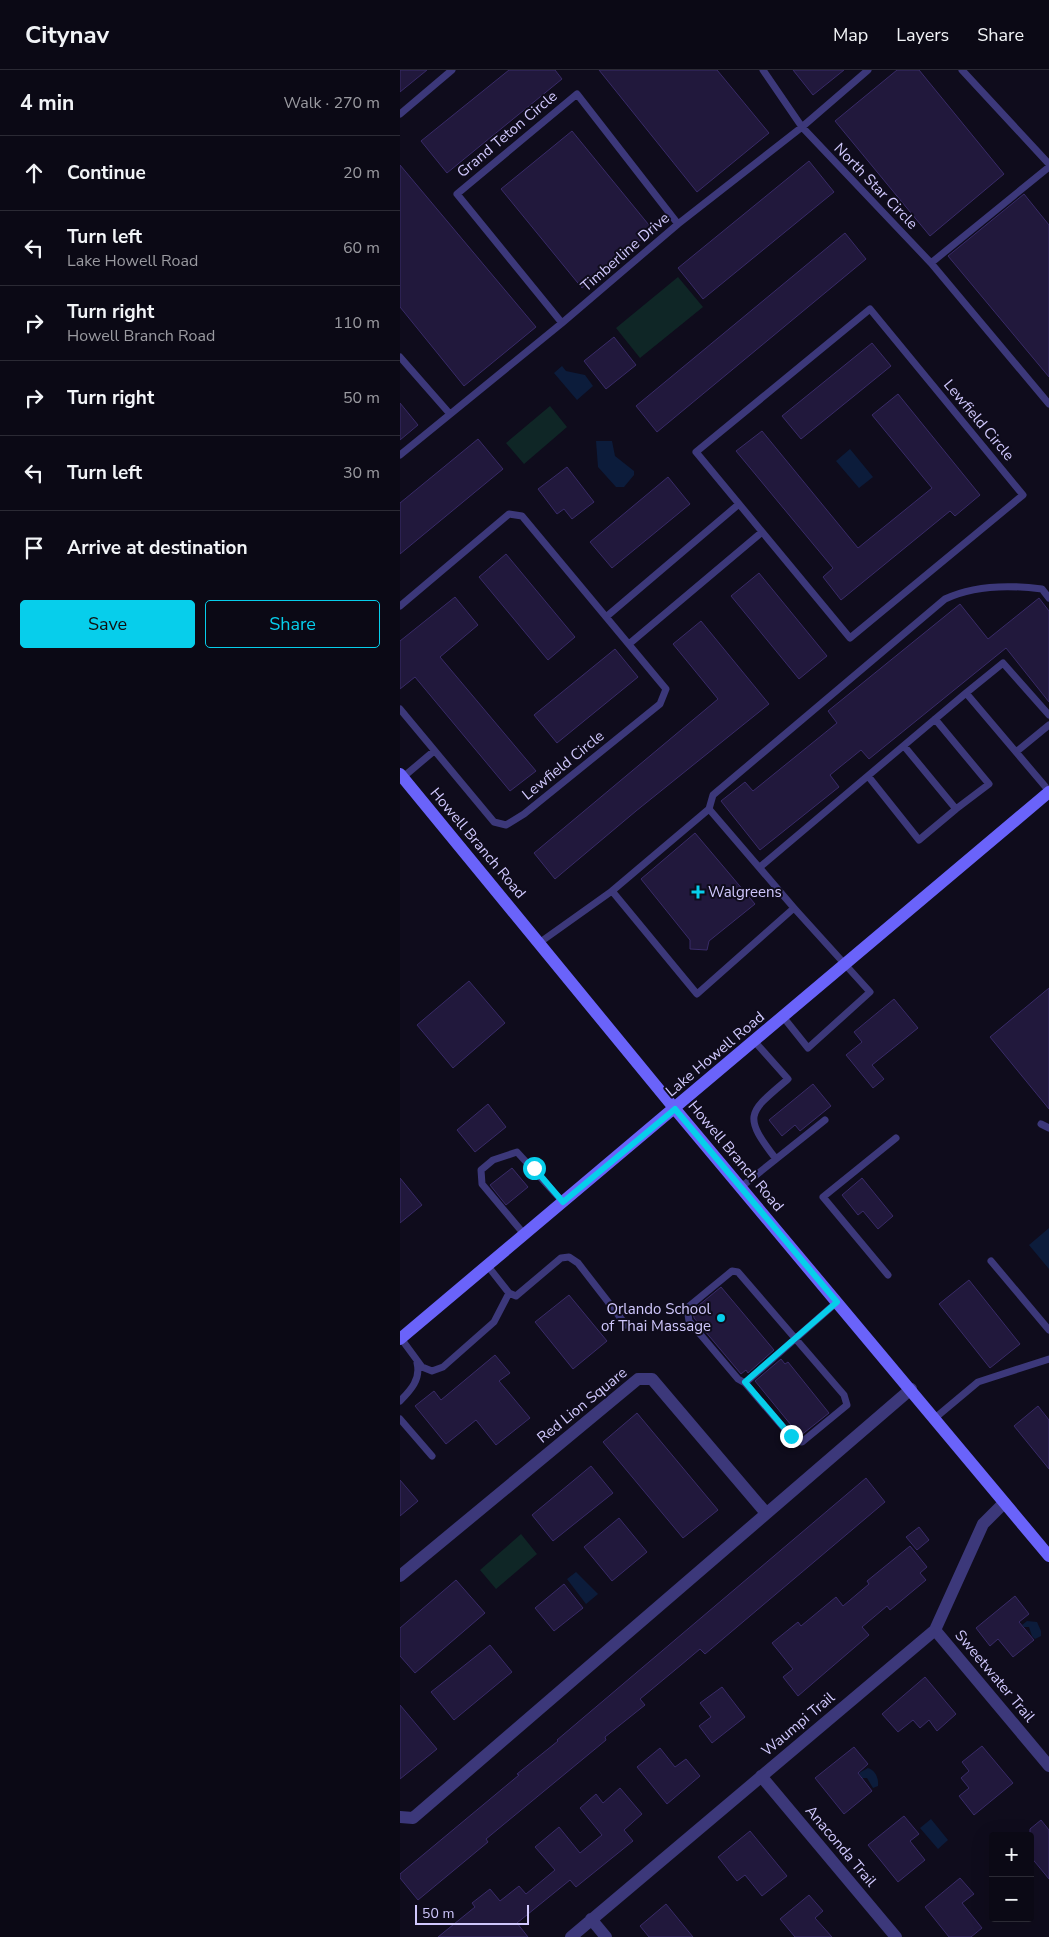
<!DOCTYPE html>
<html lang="en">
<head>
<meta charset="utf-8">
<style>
  body { margin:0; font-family:"Nunito Sans",sans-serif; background:#191722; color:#f1f3f6 }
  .controls { position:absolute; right:15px; bottom:15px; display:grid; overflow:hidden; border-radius:5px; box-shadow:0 5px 20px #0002 }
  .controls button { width:45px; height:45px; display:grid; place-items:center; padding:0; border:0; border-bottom:1px solid #2b2a34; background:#0b0915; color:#f1f3f6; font:25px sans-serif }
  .scale { position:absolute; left:15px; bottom:12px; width:114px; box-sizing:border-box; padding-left:5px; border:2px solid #d0c8fd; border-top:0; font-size:14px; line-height:18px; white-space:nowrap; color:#d0c8fd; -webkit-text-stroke:4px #0f0c1c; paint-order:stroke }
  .stop { position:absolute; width:15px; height:15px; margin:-11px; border:4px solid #07ceeb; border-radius:50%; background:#fff }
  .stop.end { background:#07ceeb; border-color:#fff; box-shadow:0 1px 5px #0008 }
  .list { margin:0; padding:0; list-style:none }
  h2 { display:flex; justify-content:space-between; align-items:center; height:65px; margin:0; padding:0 20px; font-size:21px }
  h2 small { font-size:16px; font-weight:400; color:#9a9aa0 }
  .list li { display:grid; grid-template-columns:32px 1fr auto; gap:15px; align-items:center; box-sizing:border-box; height:75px; padding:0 20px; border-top:1px solid #2b2a34 }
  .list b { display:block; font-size:19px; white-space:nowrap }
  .list p { margin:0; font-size:16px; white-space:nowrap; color:#9a9aa0 }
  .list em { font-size:16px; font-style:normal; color:#9a9aa0 }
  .actions { display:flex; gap:10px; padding:15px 20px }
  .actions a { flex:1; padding:11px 0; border:1px solid #07ceeb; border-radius:5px; text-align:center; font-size:18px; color:#07ceeb }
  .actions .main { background:#07ceeb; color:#111 }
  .icon { flex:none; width:28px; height:28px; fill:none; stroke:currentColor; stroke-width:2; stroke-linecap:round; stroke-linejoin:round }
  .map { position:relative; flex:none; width:649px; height:1867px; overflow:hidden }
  header { display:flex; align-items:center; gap:30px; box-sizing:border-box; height:70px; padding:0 25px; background:#0b0915; border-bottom:1px solid #2b2a34 }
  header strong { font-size:24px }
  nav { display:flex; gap:28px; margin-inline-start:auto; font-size:18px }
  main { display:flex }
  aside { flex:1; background:#0b0915 }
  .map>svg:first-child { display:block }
</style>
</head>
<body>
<header>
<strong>Citynav</strong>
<nav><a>Map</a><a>Layers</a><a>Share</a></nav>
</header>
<main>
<aside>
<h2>4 min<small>Walk · 270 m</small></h2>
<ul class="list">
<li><svg class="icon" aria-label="ahead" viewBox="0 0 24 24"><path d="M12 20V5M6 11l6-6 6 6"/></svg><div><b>Continue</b></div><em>20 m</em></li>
<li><svg class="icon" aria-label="left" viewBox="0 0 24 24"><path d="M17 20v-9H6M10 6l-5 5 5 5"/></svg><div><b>Turn left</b><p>Lake Howell Road</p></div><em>60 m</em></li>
<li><svg class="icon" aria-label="right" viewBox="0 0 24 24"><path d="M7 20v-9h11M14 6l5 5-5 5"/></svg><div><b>Turn right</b><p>Howell Branch Road</p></div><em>110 m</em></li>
<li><svg class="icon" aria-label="right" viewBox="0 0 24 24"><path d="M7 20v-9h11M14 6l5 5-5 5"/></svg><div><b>Turn right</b></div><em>50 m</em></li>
<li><svg class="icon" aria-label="left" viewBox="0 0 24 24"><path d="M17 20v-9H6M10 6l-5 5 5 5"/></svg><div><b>Turn left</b></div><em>30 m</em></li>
<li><svg class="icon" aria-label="arrive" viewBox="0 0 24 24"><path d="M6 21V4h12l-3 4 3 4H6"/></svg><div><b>Arrive at destination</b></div></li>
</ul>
<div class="actions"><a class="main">Save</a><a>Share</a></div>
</aside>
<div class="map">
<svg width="649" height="1867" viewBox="0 0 649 1867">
  <rect width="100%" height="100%" fill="#0f0c1c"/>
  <path fill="#0f2626" d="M 278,207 L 303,237 L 240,288 L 216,258 Z
    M 150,336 L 167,357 L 124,394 L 106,373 Z
    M 121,1464 L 137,1484 L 96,1519 L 80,1500 Z"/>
  <path fill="#0c1c3b" d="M 162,296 L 166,301 L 185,305 L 193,316 L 177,330 L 154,303 Z
    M 196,371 L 212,371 L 215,386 L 234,401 L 234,405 L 224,417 L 216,417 L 198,397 Z
    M 450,379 L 473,407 L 459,418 L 436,391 Z
    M 649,1158 L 649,1199 L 629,1175 Z
    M 176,1502 L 198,1524 L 186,1534 L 167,1509 Z
    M 627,1551 L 637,1552 L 641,1561 L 641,1566 L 635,1569 L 632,1566 L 629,1557 L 624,1557 L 622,1555 Z
    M 468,1698 C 475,1700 479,1708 478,1716 L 473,1718 L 467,1708 L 462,1708 L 459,1703 Z
    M 531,1749 L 548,1770 L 538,1779 L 520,1758 Z"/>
  <path fill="#21183c" stroke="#392b68" d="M 0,0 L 27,0 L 0,22 Z
    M 109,0 L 155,0 L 162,9 L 47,103 L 21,71 Z
    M 199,0 L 317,0 L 369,63 L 297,122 Z
    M 393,0 L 444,0 L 413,25 Z
    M 497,0 L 519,0 L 604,104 L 530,166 L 435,51 Z
    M 172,61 L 253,160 L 182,218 L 101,119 Z
    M 409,91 L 434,122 L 303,229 L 278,198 Z
    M 0,95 L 136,257 L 64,316 L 0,237 Z
    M 624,124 L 649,155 L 649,307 L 548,186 Z
    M 445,163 L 466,189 L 257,362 L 236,336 Z
    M 214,267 L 236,295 L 206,319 L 184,291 Z
    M 472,273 L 491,296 L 401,369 L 382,346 Z
    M 498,324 L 580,425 L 555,446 L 550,441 L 441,530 L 423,507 L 433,498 L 336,381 L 362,361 L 458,478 L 532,418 L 472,345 Z
    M 0,333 L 18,355 L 0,370 Z
    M 78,369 L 103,399 L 0,484 L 0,433 Z
    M 167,397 L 194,432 L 172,449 L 164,439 L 157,444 L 138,419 Z
    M 268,407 L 290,434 L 212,498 L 190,472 Z
    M 106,484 L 175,567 L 148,590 L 79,507 Z
    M 359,503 L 427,586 L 399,609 L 331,526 Z
    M 55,527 L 78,555 L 40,587 L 136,701 L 110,721 L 15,607 L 0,619 L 0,571 Z
    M 639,528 L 649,541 L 649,632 L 606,578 L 469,689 L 461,680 L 430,705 L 439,717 L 360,780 L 321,731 L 345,712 L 353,721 L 437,653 L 428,641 L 560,534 L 588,569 Z
    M 301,551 L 369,634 L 236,741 L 155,809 L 134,783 L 318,629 L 273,574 Z
    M 215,579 L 238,607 L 157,673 L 134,645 Z
    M 295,763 L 355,834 L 309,871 L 307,880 L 290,879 L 290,870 L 241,809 Z
    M 69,911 L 105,953 L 53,998 L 17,955 Z
    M 649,918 L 649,1039 L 590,967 Z
    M 494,929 L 518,958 L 472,995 L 484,1009 L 473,1018 L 446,985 L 462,972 L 454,962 Z
    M 413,1014 L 431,1036 L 400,1061 L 395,1055 L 382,1066 L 369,1050 Z
    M 88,1034 L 106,1057 L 75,1082 L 57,1060 Z
    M 112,1098 L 128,1117 L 106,1135 L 90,1115 Z
    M 0,1108 L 22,1135 L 0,1153 Z
    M 462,1108 L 493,1146 L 478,1159 L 463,1141 L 458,1145 L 442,1125 Z
    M 569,1210 L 620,1274 L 590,1298 L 539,1234 Z
    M 321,1217 L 374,1280 L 348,1303 L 346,1300 L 341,1304 L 294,1248 L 293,1240 Z
    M 169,1225 L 207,1271 L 173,1299 L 135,1252 Z
    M 95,1285 L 110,1303 L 99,1311 L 130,1348 L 96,1375 L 76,1350 L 46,1374 L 15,1336 L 34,1321 L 41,1330 Z
    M 381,1289 L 385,1294 L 388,1292 L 429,1343 L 400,1366 L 355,1311 Z
    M 638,1336 L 649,1350 L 649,1399 L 614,1356 Z
    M 237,1343 L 318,1440 L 283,1468 L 203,1372 Z
    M 191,1396 L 213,1423 L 153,1471 L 132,1445 Z
    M 466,1408 L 485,1432 L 305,1584 L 300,1579 L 281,1595 L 240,1629 L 245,1635 L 205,1667 L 206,1670 L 86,1769 L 88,1772 L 18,1830 L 0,1808 L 0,1804 L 119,1705 L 117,1704 L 158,1671 L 157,1670 Z
    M 0,1410 L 18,1431 L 0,1446 Z
    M 219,1448 L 247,1482 L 212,1511 L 184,1477 Z
    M 519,1457 L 529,1470 L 517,1480 L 506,1467 Z
    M 510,1476 L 527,1497 L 520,1503 L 526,1510 L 490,1540 L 487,1536 L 462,1557 L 469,1565 L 398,1626 L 383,1607 L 393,1599 L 372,1573 L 398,1552 L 401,1556 L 436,1527 L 443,1536 L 469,1514 L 467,1511 Z
    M 56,1510 L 85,1543 L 15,1603 L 0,1586 L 0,1558 Z
    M 164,1514 L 183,1538 L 154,1561 L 135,1538 Z
    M 615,1526 L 629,1544 L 619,1552 L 634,1570 L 613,1587 L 598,1569 L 590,1576 L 576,1558 Z
    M 90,1575 L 112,1602 L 54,1650 L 31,1622 Z
    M 525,1607 L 556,1644 L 537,1661 L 529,1650 L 520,1658 L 513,1650 L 498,1662 L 482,1644 Z
    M 322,1617 L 345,1647 L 312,1673 L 299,1656 L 311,1647 L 300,1633 Z
    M 0,1635 L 37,1679 L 0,1709 Z
    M 582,1676 L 613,1713 L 574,1745 L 559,1726 L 569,1718 L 561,1708 L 569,1701 L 562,1692 Z
    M 454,1677 L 468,1694 L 458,1703 L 472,1721 L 444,1744 L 415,1708 Z
    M 260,1678 L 275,1697 L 286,1689 L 300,1706 L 267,1734 L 237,1697 Z
    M 220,1718 L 242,1744 L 224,1760 L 233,1771 L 176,1817 L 170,1810 L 117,1853 L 128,1867 L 38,1867 L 75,1837 L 72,1833 L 90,1819 L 100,1831 L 119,1816 L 126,1824 L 155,1800 L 135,1777 L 159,1757 L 180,1783 L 202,1765 L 180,1738 L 196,1724 L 203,1733 Z
    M 504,1746 L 519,1764 L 510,1771 L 525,1790 L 498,1812 L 468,1775 Z
    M 641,1750 L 649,1760 L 649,1809 L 630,1786 L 630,1759 Z
    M 350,1761 L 387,1806 L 362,1826 L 345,1805 L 337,1811 L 318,1787 Z
    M 560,1808 L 574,1824 L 562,1833 L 582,1858 L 571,1867 L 549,1867 L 525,1837 Z
    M 409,1825 L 423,1841 L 415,1848 L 432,1867 L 395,1867 L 380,1849 Z
    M 266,1834 L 293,1867 L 249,1867 L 240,1856 Z"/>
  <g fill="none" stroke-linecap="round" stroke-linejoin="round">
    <path stroke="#3c387a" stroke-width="7" d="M 363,0 L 402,57 L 531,193 L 649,334
      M 562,0 L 649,94
      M 0,44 L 52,0
      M 531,193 L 649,97
      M 470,239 L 623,425 L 450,568 L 296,382 Z
      M 162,253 L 57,124 L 177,24 L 278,154
      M 0,287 L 50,344
      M 0,385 L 162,253 L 278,154 L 402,57 L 468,0
      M 0,536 L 109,444 L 122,446 L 266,619 L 260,634 L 124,744 L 106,755 L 94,752 L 0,639
      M 206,547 L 339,434
      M 229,574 L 362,462
      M 566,623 L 603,593 L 649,645
      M 535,649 L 589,714 L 556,739
      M 616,682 L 649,655
      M 468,706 L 519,770 L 556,739 L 504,676
      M 2,708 L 34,681
      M 309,739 L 394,838 L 297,924 L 212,821 Z
      M 309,739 L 313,725 L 545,529 C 574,515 611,515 642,519 L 649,528
      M 360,797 L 566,623 L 649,721
      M 139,873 L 212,821
      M 384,948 L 408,978 L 470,922 L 394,838
      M 355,972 L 388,1009 C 348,1043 342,1045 376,1089
      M 641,1054 L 649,1058
      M 341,1117 L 425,1050
      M 124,1164 L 82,1114 L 81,1100 L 93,1090 L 117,1082 L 163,1132
      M 591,1191 L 649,1260
      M 87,1195 L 109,1223 L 116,1226 L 161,1188 L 169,1187 L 178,1193 L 226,1255
      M 332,1201 L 338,1202 L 444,1325 L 447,1335 L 402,1372 L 395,1371 L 345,1313 L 338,1309 L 289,1251 L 287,1238 Z
      M 488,1205 L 423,1127 L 496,1068
      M 0,1267 L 22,1297 L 32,1301 L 43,1297 L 94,1252 L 109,1223
      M 345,1313 L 437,1232
      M 0,1331 C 11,1320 21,1309 17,1293
      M 535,1348 L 578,1312 L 649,1289
      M 0,1349 L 32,1386"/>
    <path stroke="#3c387a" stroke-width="12" d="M 0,1506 L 238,1309 L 252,1309 L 366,1443
      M 535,1560 L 649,1696
      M 361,1706 L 496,1867
      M 0,1747 L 13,1748 L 511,1319
      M 191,1849 L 206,1867
      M 171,1867 L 535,1560 L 583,1454 L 604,1433"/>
    <path stroke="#6a63fa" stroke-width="12" d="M 0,704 L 275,1039 L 649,1486
      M 0,1269 L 649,722"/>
  </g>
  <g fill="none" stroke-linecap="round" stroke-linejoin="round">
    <path stroke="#07ceeb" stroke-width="6" d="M 134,1098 L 163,1132 L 275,1039 L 437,1232 L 345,1312 L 391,1366"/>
  </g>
  <g fill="#07ceeb" stroke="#0f0c1c" stroke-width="2">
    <path d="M295.5 814.5h5v5h5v5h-5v5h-5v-5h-5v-5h5z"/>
    <circle cx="321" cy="1248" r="5"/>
  </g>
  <g text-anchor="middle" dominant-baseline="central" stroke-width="4" stroke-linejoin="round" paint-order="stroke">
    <g font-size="15" fill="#d0c8fd" stroke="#0f0c1c">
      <text transform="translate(107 64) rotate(-40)">Grand Teton Circle</text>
      <text transform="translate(476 116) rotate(46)">North Star Circle</text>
      <text transform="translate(225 182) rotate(-41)">Timberline Drive</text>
      <text transform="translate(579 350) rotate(50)">Lewfield Circle</text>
      <text transform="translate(163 695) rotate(-39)">Lewfield Circle</text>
      <text transform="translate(78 773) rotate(50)">Howell Branch Road</text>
      <text transform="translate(315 984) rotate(-40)">Lake Howell Road</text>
      <text transform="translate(336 1086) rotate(50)">Howell Branch Road</text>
      <text transform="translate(182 1335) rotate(-39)">Red Lion Square</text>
      <text transform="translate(595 1606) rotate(50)">Sweetwater Trail</text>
      <text transform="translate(398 1654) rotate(-40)">Waumpi Trail</text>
      <text transform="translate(441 1776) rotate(50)">Anaconda Trail</text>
    </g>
    <g font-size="15" fill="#d0c8fd" stroke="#0f0c1c" text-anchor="start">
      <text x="308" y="822">Walgreens</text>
      <text x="311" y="1239" text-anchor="end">Orlando School<tspan x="311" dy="17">of Thai Massage</tspan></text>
    </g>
  </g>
</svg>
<div class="controls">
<button>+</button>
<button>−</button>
</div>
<div class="scale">50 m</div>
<div class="stop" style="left:134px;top:1098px"></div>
<div class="stop end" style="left:391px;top:1366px"></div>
</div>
</main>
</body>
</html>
